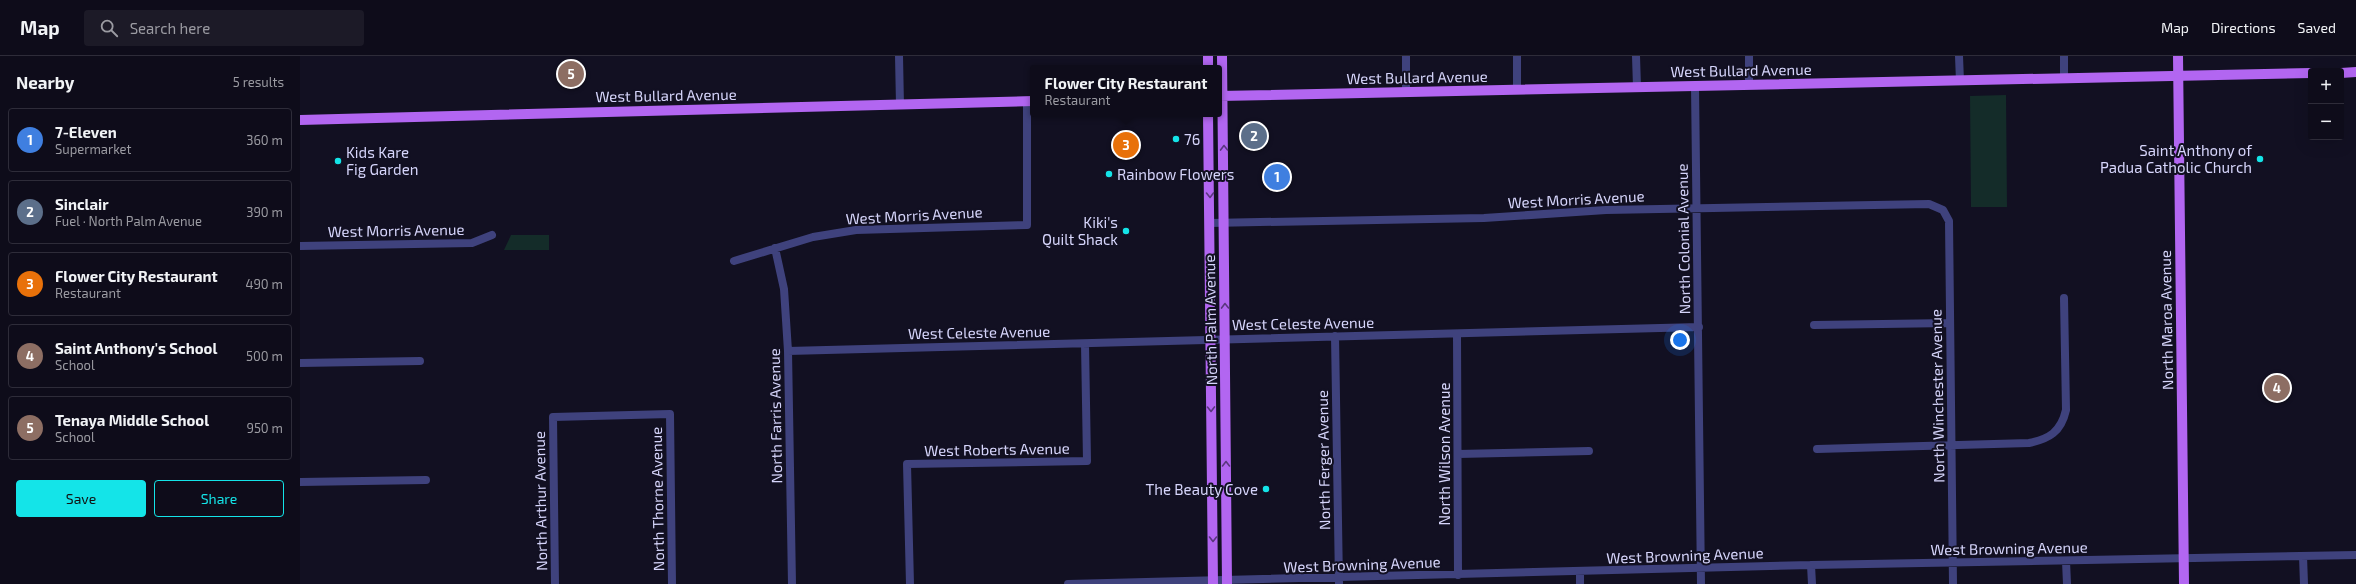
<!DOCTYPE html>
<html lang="en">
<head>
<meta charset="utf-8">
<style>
  body { margin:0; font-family:"Exo 2",sans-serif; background:#1c1a27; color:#f1f3f6 }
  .controls { position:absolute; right:12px; top:12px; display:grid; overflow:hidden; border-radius:4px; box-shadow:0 4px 16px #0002 }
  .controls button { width:36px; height:36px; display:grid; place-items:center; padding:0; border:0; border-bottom:1px solid #2e2c39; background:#0e0c1a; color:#f1f3f6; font:20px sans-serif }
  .you { position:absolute; left:1380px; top:284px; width:14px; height:14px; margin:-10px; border:3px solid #fff; border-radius:50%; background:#1a73e8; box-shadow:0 0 0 6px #1a73e833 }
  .badge { display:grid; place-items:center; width:26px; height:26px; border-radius:50%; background:#14e4e8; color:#fff; font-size:13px; font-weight:700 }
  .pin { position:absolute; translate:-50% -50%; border:2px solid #fff; box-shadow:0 1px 4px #0006 }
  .popup { position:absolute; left:730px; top:9px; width:192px; height:52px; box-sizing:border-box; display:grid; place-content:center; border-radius:4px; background:#0e0c1a; filter:drop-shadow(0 1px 3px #0005); font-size:13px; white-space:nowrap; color:#9b9ba2 }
  .popup b { font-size:15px; color:#f1f3f6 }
  .popup::after { content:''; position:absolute; left:50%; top:100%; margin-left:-8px; border:8px solid transparent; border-top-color:#0e0c1a }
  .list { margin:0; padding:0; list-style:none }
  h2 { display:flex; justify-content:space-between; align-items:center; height:52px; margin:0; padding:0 16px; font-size:17px }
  h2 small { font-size:13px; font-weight:400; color:#9b9ba2 }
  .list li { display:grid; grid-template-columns:26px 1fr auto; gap:12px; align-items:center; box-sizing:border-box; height:64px; margin:0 8px 8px; padding:0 8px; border:1px solid #2e2c39; border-radius:4px }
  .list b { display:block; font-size:15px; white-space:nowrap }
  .list p { margin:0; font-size:13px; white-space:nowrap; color:#9b9ba2 }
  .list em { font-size:13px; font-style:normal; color:#9b9ba2 }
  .actions { display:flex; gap:8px; padding:12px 16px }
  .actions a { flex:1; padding:9px 0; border:1px solid #14e4e8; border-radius:4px; text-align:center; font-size:14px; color:#14e4e8 }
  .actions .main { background:#14e4e8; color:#111 }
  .icon { flex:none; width:22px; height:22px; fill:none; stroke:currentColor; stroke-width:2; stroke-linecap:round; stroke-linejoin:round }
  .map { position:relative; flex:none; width:2056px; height:528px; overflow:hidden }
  header { display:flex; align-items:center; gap:24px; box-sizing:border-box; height:56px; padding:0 20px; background:#0e0c1a; border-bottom:1px solid #2e2c39 }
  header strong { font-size:19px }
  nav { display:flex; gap:22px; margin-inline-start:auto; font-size:14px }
  .search { width:280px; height:36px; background:#1c1a27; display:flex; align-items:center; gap:10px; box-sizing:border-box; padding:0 14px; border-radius:4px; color:#9b9ba2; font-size:15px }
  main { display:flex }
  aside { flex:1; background:#0e0c1a }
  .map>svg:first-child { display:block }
</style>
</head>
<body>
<header>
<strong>Map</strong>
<div class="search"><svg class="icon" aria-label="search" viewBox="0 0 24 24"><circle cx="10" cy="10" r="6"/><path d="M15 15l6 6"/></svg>Search here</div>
<nav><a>Map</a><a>Directions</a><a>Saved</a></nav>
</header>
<main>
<aside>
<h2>Nearby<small>5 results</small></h2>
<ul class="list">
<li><span class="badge" style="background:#3f7fe0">1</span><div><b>7-Eleven</b><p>Supermarket</p></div><em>360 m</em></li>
<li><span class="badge" style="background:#5c6f8a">2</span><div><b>Sinclair</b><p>Fuel · North Palm Avenue</p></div><em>390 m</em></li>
<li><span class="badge" style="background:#e8710a">3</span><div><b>Flower City Restaurant</b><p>Restaurant</p></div><em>490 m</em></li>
<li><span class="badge" style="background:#8d6e63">4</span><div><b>Saint Anthony's School</b><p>School</p></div><em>500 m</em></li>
<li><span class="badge" style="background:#8d6e63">5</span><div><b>Tenaya Middle School</b><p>School</p></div><em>950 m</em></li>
</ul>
<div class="actions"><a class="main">Save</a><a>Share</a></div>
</aside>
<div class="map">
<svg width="2056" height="528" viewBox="0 0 2056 528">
  <rect width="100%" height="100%" fill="#121022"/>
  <path fill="#142c29" d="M 1706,39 L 1707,151 L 1671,151 L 1670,40 Z
    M 211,179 L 249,179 L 249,194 L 204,194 Z"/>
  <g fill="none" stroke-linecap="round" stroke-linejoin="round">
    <path stroke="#3f427d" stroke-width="8" d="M 599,0 L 600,49
      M 1106,0 L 1106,37
      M 1217,0 L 1217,34
      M 1336,0 L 1337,31
      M 1449,0 L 1449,28
      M 1659,0 L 1660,25
      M 1764,0 L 1764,22
      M 1395,30 L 1401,528
      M 910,167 L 1184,162 L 1306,154 L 1629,148 L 1643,154 L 1649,165 L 1653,528
      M 0,190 L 172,187 L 192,179
      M 475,192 L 484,233 L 488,295 L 492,528
      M 434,205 L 513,181 L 556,174 L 727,169 L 727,45
      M 1514,269 L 1650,267
      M 1157,278 L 1158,519
      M 1035,280 L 1039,527
      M 488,295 L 1399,271
      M 0,307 L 120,305
      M 1517,393 L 1729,387 C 1749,383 1761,376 1766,354 L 1764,242
      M 1158,398 L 1289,395
      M 0,426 L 126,424
      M 2003,500 L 2004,528
      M 1766,505 L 1767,528
      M 1511,509 L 1512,528
      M 1280,516 L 1280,528
      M 255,528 L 253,361 L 370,358 L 372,528
      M 610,528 L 607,408 L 787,405 L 785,288
      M 768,528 L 1511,509 L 2056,499"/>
    <path stroke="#b266f1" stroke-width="10" d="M 908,0 L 908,12
      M 922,0 L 927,528
      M 1878,0 L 1884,528
      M 2041,17 L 2056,16
      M 919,40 L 2011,17
      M 908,58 L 913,528
      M 0,64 L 733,45"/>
  </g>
  <defs><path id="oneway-chevron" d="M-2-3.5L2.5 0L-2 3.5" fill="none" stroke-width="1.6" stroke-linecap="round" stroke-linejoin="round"/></defs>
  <g stroke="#5a377f">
    <use href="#oneway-chevron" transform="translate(924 92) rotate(-91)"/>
    <use href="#oneway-chevron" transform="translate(910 139) rotate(89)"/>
    <use href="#oneway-chevron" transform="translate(925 250) rotate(-91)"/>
    <use href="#oneway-chevron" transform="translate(911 353) rotate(89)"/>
    <use href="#oneway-chevron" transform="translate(926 408) rotate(-90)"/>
    <use href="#oneway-chevron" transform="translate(913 483) rotate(90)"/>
  </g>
  <g fill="#14e4e8" stroke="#121022" stroke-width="1.5">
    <circle cx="876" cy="83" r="4"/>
    <circle cx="1960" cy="103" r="4"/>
    <circle cx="38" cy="105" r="4"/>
    <circle cx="809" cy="118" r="4"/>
    <circle cx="826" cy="175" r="4"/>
    <circle cx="966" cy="433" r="4"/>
  </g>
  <g text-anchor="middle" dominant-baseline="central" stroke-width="4" stroke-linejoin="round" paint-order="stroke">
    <g font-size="15" fill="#d6d5fb" stroke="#121022">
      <text transform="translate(1441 14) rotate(-1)">West Bullard Avenue</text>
      <text transform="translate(1117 21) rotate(-1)">West Bullard Avenue</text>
      <text transform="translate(366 39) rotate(-1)">West Bullard Avenue</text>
      <text transform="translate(1276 143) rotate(-3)">West Morris Avenue</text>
      <text transform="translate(614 159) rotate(-3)">West Morris Avenue</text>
      <text transform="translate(96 174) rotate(-1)">West Morris Avenue</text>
      <text transform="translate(1383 183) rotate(-91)">North Colonial Avenue</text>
      <text transform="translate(910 264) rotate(-91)">North Palm Avenue</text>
      <text transform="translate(1866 264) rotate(-91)">North Maroa Avenue</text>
      <text transform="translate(1003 267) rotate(-1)">West Celeste Avenue</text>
      <text transform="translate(679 276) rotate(-1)">West Celeste Avenue</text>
      <text transform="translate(1637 340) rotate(-91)">North Winchester Avenue</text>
      <text transform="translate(475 360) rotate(-91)">North Farris Avenue</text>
      <text transform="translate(697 393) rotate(-1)">West Roberts Avenue</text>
      <text transform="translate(1144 398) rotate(-90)">North Wilson Avenue</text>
      <text transform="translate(1023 404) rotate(-91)">North Ferger Avenue</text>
      <text transform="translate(357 443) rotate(-91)">North Thorne Avenue</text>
      <text transform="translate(240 445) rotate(-91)">North Arthur Avenue</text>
      <text transform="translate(1709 492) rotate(-1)">West Browning Avenue</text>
      <text transform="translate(1385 499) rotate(-2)">West Browning Avenue</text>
      <text transform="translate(1062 508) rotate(-2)">West Browning Avenue</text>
    </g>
    <g font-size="15" fill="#d6d5fb" stroke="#121022" text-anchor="start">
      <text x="884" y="83">76</text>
      <text x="1952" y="94" text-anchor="end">Saint Anthony of<tspan x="1952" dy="17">Padua Catholic Church</tspan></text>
      <text x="46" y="96">Kids Kare<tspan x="46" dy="17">Fig Garden</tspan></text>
      <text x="817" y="118">Rainbow Flowers</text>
      <text x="818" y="166" text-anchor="end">Kiki's<tspan x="818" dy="17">Quilt Shack</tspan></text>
      <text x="958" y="433" text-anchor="end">The Beauty Cove</text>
    </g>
  </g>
</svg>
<div class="controls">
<button>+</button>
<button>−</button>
</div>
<div class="you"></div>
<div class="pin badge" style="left:977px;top:121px;background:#3f7fe0">1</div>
<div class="pin badge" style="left:954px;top:80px;background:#5c6f8a">2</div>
<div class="pin badge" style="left:826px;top:89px;background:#e8710a">3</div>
<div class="popup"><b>Flower City Restaurant</b>Restaurant</div>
<div class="pin badge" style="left:1977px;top:332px;background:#8d6e63">4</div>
<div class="pin badge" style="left:271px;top:18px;background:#8d6e63">5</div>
</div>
</main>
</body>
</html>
